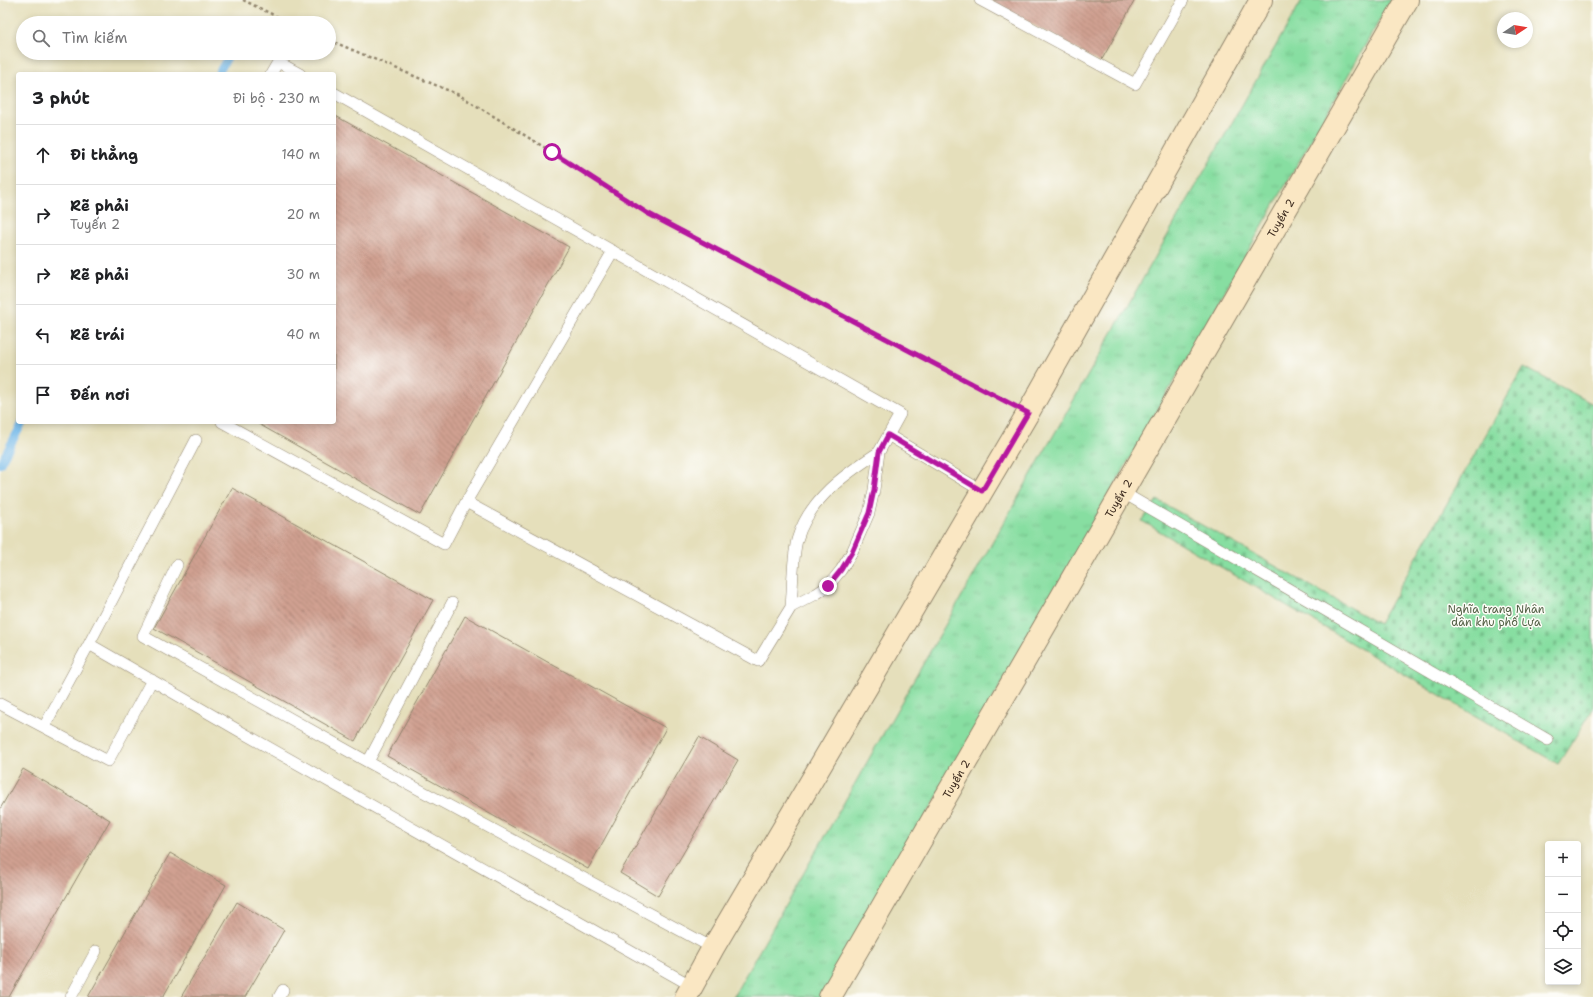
<!DOCTYPE html>
<html lang="vi">
<head>
<meta charset="utf-8">
<style>
  body { margin:0; font-family:"Shantell Sans",sans-serif; background:#f6f6f6; color:#202124 }
  .controls { position:absolute; right:12px; bottom:12px; display:grid; overflow:hidden; border-radius:4px; box-shadow:0 2px 6px #0003 }
  .controls button { width:36px; height:36px; display:grid; place-items:center; padding:0; border:0; border-bottom:1px solid #e0e0e0; background:#fff; color:#202124; font:20px sans-serif }
  .compass { position:absolute; left:1497px; top:12px; width:36px; height:36px; border-radius:50%; background:#fff; box-shadow:0 2px 6px #0003; rotate:78deg }
  .stop { position:absolute; width:12px; height:12px; margin:-9px; border:3px solid #b5179e; border-radius:50%; background:#fff }
  .stop.end { background:#b5179e; border-color:#fff; box-shadow:0 1px 4px #0008 }
  .list { margin:0; padding:0; list-style:none }
  h2 { display:flex; justify-content:space-between; align-items:center; height:52px; margin:0; padding:0 16px; font-size:17px }
  h2 small { font-size:13px; font-weight:400; color:#757577 }
  .list li { display:grid; grid-template-columns:26px 1fr auto; gap:12px; align-items:center; box-sizing:border-box; height:60px; padding:0 16px; border-top:1px solid #e0e0e0 }
  .list b { display:block; font-size:15px; white-space:nowrap }
  .list p { margin:0; font-size:13px; white-space:nowrap; color:#757577 }
  .list em { font-size:13px; font-style:normal; color:#757577 }
  .icon { flex:none; width:22px; height:22px; fill:none; stroke:currentColor; stroke-width:2; stroke-linecap:round; stroke-linejoin:round }
  .map { position:relative; flex:none; width:1593px; height:997px; overflow:hidden }
  .search { position:absolute; background:#fff; box-shadow:0 2px 6px #0003; left:16px; top:16px; width:320px; height:44px; display:flex; align-items:center; gap:10px; box-sizing:border-box; padding:0 14px; border-radius:22px; color:#757577; font-size:15px }
  .panel { position:absolute; background:#fff; box-shadow:0 2px 6px #0003; left:16px; top:72px; width:320px; height:352px; border-radius:4px }
  .map>svg:first-child { display:block }
</style>
</head>
<body>
<div class="map">
<svg width="1593" height="997" viewBox="0 0 1593 997">
  <defs>
    <pattern id="grass-tufts" width="24" height="20" patternUnits="userSpaceOnUse"><rect width="24" height="20" fill="#87dea1"/><path d="M3 7l-1-3M5 7V3M7 7l1-3M15 17l-1-3M17 17v-4M19 17l1-3" fill="none" stroke="#75bf8a"/></pattern>
    <pattern id="cemetery-stones" width="16" height="16" patternUnits="userSpaceOnUse"><rect width="16" height="16" fill="#87dea1"/><path d="M2 7V4a2 2 0 0 1 4 0v3zM10 15v-3a2 2 0 0 1 4 0v3z" fill="#75bf8a"/></pattern>
    <pattern id="building-back-hatch" width="6" height="6" patternUnits="userSpaceOnUse"><rect width="6" height="6" fill="#d0a091"/><path d="M-1 5l2 2M0 0l6 6M5-1l2 2" fill="none" stroke="#aa8376"/></pattern>
  </defs>
  <rect width="100%" height="100%" fill="#fdfcf7"/>
  <filter id="ink" filterUnits="userSpaceOnUse"><feTurbulence type="fractalNoise" baseFrequency=".025" numOctaves="2"/><feDisplacementMap in="SourceGraphic" scale="8" xChannelSelector="R" yChannelSelector="G"/><feConvolveMatrix kernelMatrix="1 2 1 2 8 2 1 2 1" color-interpolation-filters="sRGB"/></filter>
  <filter id="wash" filterUnits="userSpaceOnUse"><feTurbulence type="fractalNoise" baseFrequency=".012" numOctaves="4" result="noise"/><feDisplacementMap in="SourceGraphic" scale="16" xChannelSelector="R" yChannelSelector="G"/><feGaussianBlur stdDeviation="0.9" result="paint"/><feColorMatrix in="noise" values="0 0 0 0 0 0 0 0 0 0 0 0 0 0 0 0 0 1.4 0 .05"/><feComposite in="paint" operator="in"/></filter>
  <g filter="url(#wash)">
    <rect width="100%" height="100%" fill="#e5dfbb"/>
    <path fill="url(#grass-tufts)" stroke="#618460" d="M 1302,0 L 1391,0 L 823,997 L 733,997 Z"/>
    <path fill="url(#cemetery-stones)" stroke="#618460" d="M 1524,367 L 1593,404 L 1593,709 L 1558,764 L 1142,521 L 1157,500 L 1379,624 Z"/>
    <g fill="none" stroke-linecap="round" stroke-linejoin="round">
      <path stroke="#72b8e9" stroke-width="8" d="M 218,74 L 230,53
        M 0,464 L 23,422"/>
    </g>
    <g id="blocks">
      <path fill="url(#building-back-hatch)" d="M 989,0 L 1135,0 L 1100,63 Z
        M 334,115 L 569,247 L 420,515 L 255,422 L 334,422 Z
        M 232,488 L 433,600 L 355,741 L 154,628 Z
        M 465,616 L 666,728 L 588,869 L 387,756 Z
        M 699,737 L 738,760 L 658,896 L 620,873 Z
        M 23,769 L 110,820 L 9,997 L 0,997 L 0,809 Z
        M 170,853 L 226,885 L 163,997 L 88,997 Z
        M 237,902 L 284,930 L 245,997 L 181,997 Z"/>
    </g>
  </g>
  <g filter="url(#ink)">
    <use href="#blocks" fill-opacity="0" stroke="#90846c" stroke-width="1"/>
    <g fill="none" stroke-linecap="round" stroke-linejoin="round">
      <g stroke="#90846c" stroke-width="12">
        <path id="service" d="M 980,0 L 1135,84 L 1183,0
          M 271,74 L 278,62 L 300,74
          M 334,93 L 900,414 L 879,452 L 874,490 L 869,513 L 852,552 L 841,570 L 828,586 L 816,594 L 791,607 L 758,661 L 466,502 L 613,251
          M 222,422 L 444,544 L 466,502
          M 888,435 L 982,491
          M 196,440 L 89,644 L 243,733 L 692,986
          M 1122,492 L 1548,740
          M 177,565 L 143,636 L 368,762 L 713,948
          M 791,607 C 793,585 792,561 797,540 C 809,499 845,474 879,452
          M 0,704 L 108,761 L 152,680
          M 44,727 L 89,644
          M 368,762 L 452,603
          M 71,997 L 96,951
          M 279,997 L 283,990"/>
      </g>
      <g stroke="#90846c" stroke-width="24">
        <g id="secondary">
          <path d="M 686,997 L 713,948 L 1028,413 L 1261,0"/>
          <path id="s1" d="M 830,997 L 1407,0"/>
        </g>
      </g>
      <path stroke="#90846c" stroke-width="2.5" stroke-dasharray="3 3" stroke-linecap="butt" d="M 243,0 L 290,23
        M 329,40 L 459,95 L 552,152 L 647,213 L 1007,402"/>
      <use href="#service" stroke="#fff" stroke-width="11"/>
      <use href="#secondary" stroke="#fae7c3" stroke-width="22"/>
    </g>
  </g>
  <g fill="none" stroke-linecap="round" stroke-linejoin="round" filter="url(#ink)">
    <path stroke="#b5179e" stroke-width="5" d="M 552,152 L 647,213 L 1028,413 L 982,491 L 888,435 L 879,452 L 874,490 L 869,513 L 852,552 L 841,570 L 828,586"/>
  </g>
  <g text-anchor="middle" dominant-baseline="central" stroke-width="3" stroke-linejoin="round" paint-order="stroke">
    <g font-size="11" fill="#3b2a1e" stroke="#fdfcf7">
      <text stroke="none"><textPath href="#s1" startOffset="900">Tuyến 2</textPath></text>
      <text stroke="none"><textPath href="#s1" startOffset="576">Tuyến 2</textPath></text>
      <text stroke="none"><textPath href="#s1" startOffset="252">Tuyến 2</textPath></text>
    </g>
    <g font-size="11" fill="#526045" stroke="#fdfcf7">
      <text x="1496" y="609">Nghĩa trang Nhân<tspan x="1496" dy="13">dân khu phố Lựa</tspan></text>
    </g>
  </g>
</svg>
<div class="controls">
<button>+</button>
<button>−</button>
<button><svg class="icon" aria-label="locate" viewBox="0 0 24 24"><circle cx="12" cy="12" r="6"/><path d="M12 2v4M12 18v4M2 12h4M18 12h4"/></svg></button>
<button><svg class="icon" aria-label="layers" viewBox="0 0 24 24"><path d="M12 4l9 5-9 5-9-5zM3 14l9 5 9-5"/></svg></button>
</div>
<svg class="compass" viewBox="-18 -18 36 36"><path d="M0-13l5 13h-10z" fill="#e53935"/><path d="M0 13l5-13h-10z" fill="#757577"/></svg>
<div class="stop" style="left:552px;top:152px"></div>
<div class="stop end" style="left:828px;top:586px"></div>
<div class="search"><svg class="icon" aria-label="search" viewBox="0 0 24 24"><circle cx="10" cy="10" r="6"/><path d="M15 15l6 6"/></svg>Tìm kiếm</div>
<section class="panel">
<h2>3 phút<small>Đi bộ · 230 m</small></h2>
<ul class="list">
<li><svg class="icon" aria-label="ahead" viewBox="0 0 24 24"><path d="M12 20V5M6 11l6-6 6 6"/></svg><div><b>Đi thẳng</b></div><em>140 m</em></li>
<li><svg class="icon" aria-label="right" viewBox="0 0 24 24"><path d="M7 20v-9h11M14 6l5 5-5 5"/></svg><div><b>Rẽ phải</b><p>Tuyến 2</p></div><em>20 m</em></li>
<li><svg class="icon" aria-label="right" viewBox="0 0 24 24"><path d="M7 20v-9h11M14 6l5 5-5 5"/></svg><div><b>Rẽ phải</b></div><em>30 m</em></li>
<li><svg class="icon" aria-label="left" viewBox="0 0 24 24"><path d="M17 20v-9H6M10 6l-5 5 5 5"/></svg><div><b>Rẽ trái</b></div><em>40 m</em></li>
<li><svg class="icon" aria-label="arrive" viewBox="0 0 24 24"><path d="M6 21V4h12l-3 4 3 4H6"/></svg><div><b>Đến nơi</b></div></li>
</ul>
</section>
</div>
</body>
</html>
